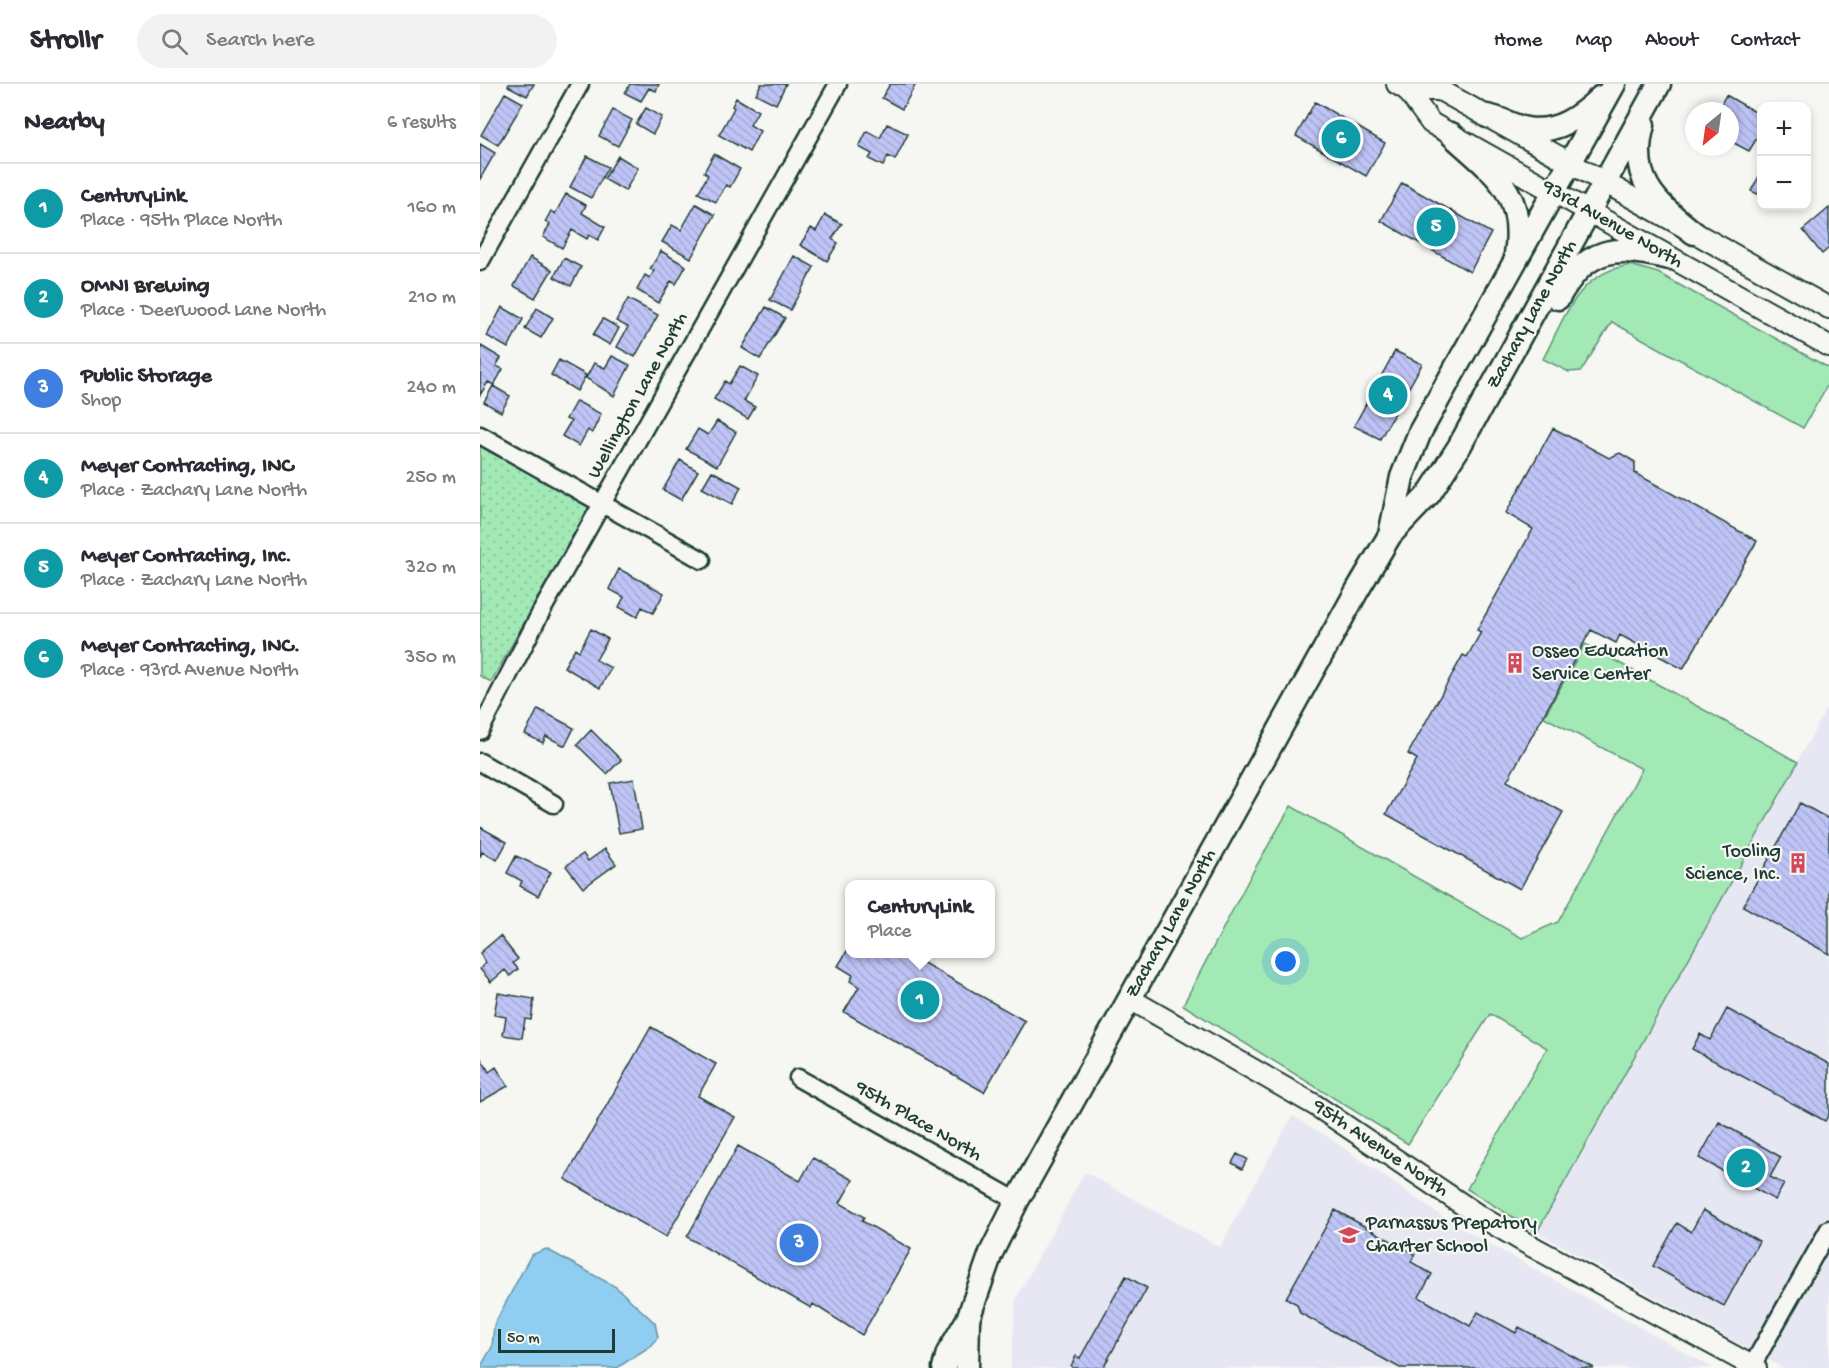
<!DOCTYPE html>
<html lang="en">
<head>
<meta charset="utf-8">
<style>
  body { margin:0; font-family:"Gochi Hand",sans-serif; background:#f2f2f3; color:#2b2b33 }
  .controls { position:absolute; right:18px; top:18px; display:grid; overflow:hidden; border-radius:12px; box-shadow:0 3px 9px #0003 }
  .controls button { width:54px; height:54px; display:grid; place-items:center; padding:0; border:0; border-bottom:2px solid #e1e1e2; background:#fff; color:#2b2b33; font:30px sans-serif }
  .compass { position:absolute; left:1205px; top:18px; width:54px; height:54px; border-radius:50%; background:#fff; box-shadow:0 3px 9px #0003; rotate:209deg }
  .scale { position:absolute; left:18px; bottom:15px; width:117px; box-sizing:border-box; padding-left:6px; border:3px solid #1f3d34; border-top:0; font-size:16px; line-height:21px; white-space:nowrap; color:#1f3d34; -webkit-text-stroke:4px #f6f6f2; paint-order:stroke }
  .you { position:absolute; left:806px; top:878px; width:21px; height:21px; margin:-15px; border:4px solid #fff; border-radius:50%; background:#1a73e8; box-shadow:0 0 0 9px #1a73e833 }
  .badge { display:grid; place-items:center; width:39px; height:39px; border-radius:50%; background:#0b8043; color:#fff; font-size:20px; font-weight:700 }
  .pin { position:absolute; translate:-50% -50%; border:3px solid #fff; box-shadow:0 2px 6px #0006 }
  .popup { position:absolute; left:365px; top:796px; width:150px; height:78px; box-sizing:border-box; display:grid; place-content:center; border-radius:12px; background:#fff; filter:drop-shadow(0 2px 4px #0005); font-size:20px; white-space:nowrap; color:#7c7c81 }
  .popup b { font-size:22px; color:#2b2b33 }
  .popup::after { content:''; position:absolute; left:50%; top:100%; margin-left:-12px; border:12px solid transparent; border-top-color:#fff }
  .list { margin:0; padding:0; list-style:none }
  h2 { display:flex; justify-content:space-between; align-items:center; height:78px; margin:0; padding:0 24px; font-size:26px }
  h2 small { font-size:20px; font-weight:400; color:#7c7c81 }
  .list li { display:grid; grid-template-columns:39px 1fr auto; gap:18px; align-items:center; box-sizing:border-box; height:90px; padding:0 24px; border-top:2px solid #e1e1e2 }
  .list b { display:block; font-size:22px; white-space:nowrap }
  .list p { margin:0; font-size:20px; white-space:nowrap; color:#7c7c81 }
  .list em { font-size:20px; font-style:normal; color:#7c7c81 }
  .icon { flex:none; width:33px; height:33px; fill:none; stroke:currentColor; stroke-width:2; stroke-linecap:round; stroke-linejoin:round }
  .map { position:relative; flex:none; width:1349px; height:1284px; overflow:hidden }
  header { display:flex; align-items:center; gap:36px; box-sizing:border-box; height:84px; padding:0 30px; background:#fff; border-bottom:2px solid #e1e1e2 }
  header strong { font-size:28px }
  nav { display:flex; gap:33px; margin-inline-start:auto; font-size:21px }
  .search { width:420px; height:54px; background:#f2f2f3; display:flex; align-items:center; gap:15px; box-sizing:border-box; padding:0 21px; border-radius:33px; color:#7c7c81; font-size:22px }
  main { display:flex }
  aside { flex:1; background:#fff }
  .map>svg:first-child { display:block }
</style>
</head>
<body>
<header>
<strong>Strollr</strong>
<div class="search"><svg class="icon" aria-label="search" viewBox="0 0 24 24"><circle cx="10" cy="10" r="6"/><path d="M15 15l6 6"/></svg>Search here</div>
<nav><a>Home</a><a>Map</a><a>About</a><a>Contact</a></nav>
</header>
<main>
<aside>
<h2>Nearby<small>6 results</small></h2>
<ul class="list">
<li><span class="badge" style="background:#0f9aa8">1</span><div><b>CenturyLink</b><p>Place · 95th Place North</p></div><em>160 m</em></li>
<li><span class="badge" style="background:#0f9aa8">2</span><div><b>OMNI Brewing</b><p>Place · Deerwood Lane North</p></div><em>210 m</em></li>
<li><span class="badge" style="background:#3f7fe0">3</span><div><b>Public Storage</b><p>Shop</p></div><em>240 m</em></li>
<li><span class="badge" style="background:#0f9aa8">4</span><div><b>Meyer Contracting, INC</b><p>Place · Zachary Lane North</p></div><em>250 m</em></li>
<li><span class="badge" style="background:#0f9aa8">5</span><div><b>Meyer Contracting, Inc.</b><p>Place · Zachary Lane North</p></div><em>320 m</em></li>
<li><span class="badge" style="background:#0f9aa8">6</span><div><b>Meyer Contracting, INC.</b><p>Place · 93rd Avenue North</p></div><em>350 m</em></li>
</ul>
</aside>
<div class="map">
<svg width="1349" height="1284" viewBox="0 0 1349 1284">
  <defs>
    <pattern id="park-dots" width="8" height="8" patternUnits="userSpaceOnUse" patternTransform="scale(1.5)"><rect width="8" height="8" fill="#a2e9b6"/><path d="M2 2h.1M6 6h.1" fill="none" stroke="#8bc99d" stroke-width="1.8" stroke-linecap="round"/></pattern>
    <pattern id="building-back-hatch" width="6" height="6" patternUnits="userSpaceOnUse" patternTransform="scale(1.5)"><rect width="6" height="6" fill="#bfc4f6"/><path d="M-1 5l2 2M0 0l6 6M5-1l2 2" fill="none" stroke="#a4a9d4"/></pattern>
  </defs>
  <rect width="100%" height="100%" fill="#f6f6f2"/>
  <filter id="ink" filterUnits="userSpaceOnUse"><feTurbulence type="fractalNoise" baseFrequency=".0167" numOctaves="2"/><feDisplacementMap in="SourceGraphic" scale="12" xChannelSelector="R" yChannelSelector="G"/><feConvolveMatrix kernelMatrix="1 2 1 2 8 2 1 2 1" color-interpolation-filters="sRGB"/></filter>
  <g filter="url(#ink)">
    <path fill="#e6e7f3" d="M 1349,620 L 1349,1284 L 1303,1284 L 1057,1148 Z
      M 812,1032 L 845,1051 L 970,1138 L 1233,1284 L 531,1284 L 536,1215 L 605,1088 L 740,1163 Z"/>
    <path fill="#a2e9b6" stroke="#609375" stroke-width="1.5" d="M 1150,181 L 1178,189 L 1349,284 L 1348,300 L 1323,344 L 1132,238 L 1101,287 L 1089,288 L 1063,275 C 1085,233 1097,189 1150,181 Z
      M 1105,560 L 1318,678 L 1057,1148 L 987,1105 L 1067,964 L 1010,930 L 928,1060 L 703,921 L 770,793 L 811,722 L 1042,854 L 1078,838 L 1162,685 L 1064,633 Z"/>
    <path fill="url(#park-dots)" stroke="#609375" stroke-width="1.5" d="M 0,361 L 109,423 L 11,598 L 0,592 Z"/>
    <path fill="#90cef1" stroke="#6394a5" stroke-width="1.5" d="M 66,1165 L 136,1203 L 175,1239 L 178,1253 L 172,1261 L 137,1284 L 0,1284 L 12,1263 L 14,1241 L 51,1171 Z"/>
    <path fill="url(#building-back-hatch)" stroke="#1f3d34" stroke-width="1.5" d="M 29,0 L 54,0 L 47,12 L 28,2 Z
      M 150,0 L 179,0 L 176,7 L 169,4 L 161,17 L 145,9 Z
      M 281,0 L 306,0 L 296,20 L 276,10 Z
      M 410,0 L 436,0 L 422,25 L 402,14 Z
      M 25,9 L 43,19 L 18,61 L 1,51 Z
      M 1246,11 L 1282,32 L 1282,46 L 1269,67 L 1250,57 L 1250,27 L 1237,27 Z
      M 256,14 L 278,27 L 270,41 L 280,47 L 269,68 L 239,51 L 254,24 L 252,22 Z
      M 835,18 L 905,59 L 886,92 L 816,52 Z
      M 166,24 L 182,33 L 173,50 L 156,40 Z
      M 133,26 L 152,36 L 138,62 L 119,52 Z
      M 407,40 L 428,50 L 415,76 L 408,72 L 403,82 L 389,75 L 392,70 L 379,63 L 387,47 L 400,54 Z
      M 0,60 L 15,69 L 0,95 Z
      M 234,70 L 260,85 L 250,103 L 246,101 L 236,118 L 218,109 L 228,91 L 224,88 Z
      M 107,72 L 128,83 L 111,114 L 90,103 Z
      M 138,72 L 158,84 L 145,107 L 124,95 Z
      M 1282,87 L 1282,112 L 1271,107 Z
      M 922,99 L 1011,149 L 990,188 L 901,137 Z
      M 86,110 L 106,121 L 102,129 L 125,143 L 118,156 L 109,151 L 107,155 L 92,146 L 82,164 L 63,153 L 70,140 L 65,138 L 71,127 L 75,130 Z
      M 216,120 L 235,131 L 211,174 L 182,158 L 192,141 L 201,146 Z
      M 1349,124 L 1349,164 L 1342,170 L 1323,146 Z
      M 345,131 L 362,140 L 352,155 L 358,159 L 347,177 L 320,161 L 331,144 L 336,147 Z
      M 181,167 L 206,182 L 196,200 L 191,197 L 178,219 L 157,206 L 165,191 L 170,194 L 174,187 L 170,185 Z
      M 314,172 L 334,183 L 310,226 L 290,216 Z
      M 50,173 L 72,186 L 55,214 L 34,202 Z
      M 84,174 L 101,183 L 91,202 L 74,193 Z
      M 148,215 L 178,231 L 155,273 L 137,263 L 148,243 L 136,237 Z
      M 22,223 L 43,235 L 28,264 L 7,252 Z
      M 286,223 L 305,234 L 280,275 L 262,264 Z
      M 57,224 L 73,234 L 61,254 L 45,245 Z
      M 123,235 L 139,244 L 130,261 L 113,251 Z
      M 1,262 L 21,274 L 16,282 L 23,285 L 14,301 L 8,298 L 0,311 Z
      M 915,267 L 942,280 L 900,355 L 874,342 Z
      M 132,272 L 150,281 L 134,312 L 106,294 L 114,279 L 125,284 Z
      M 79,276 L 106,291 L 97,307 L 71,291 Z
      M 260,282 L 278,292 L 264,317 L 275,323 L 268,335 L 234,315 L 245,297 L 249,300 Z
      M 13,302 L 30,312 L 21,328 L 4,318 Z
      M 96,317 L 121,330 L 112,349 L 108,346 L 99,362 L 82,352 L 91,337 L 86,335 Z
      M 237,337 L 256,348 L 237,382 L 206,365 L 218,345 L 228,351 Z
      M 1073,344 L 1129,374 L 1140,369 L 1155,378 L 1155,389 L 1277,457 L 1203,585 L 1140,551 L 1136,559 L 1111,546 L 1027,697 L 1083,728 L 1040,805 L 906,730 L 937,675 L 928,670 L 983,571 L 987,573 L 1001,548 L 997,546 L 1053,445 L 1026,429 Z
      M 200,376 L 218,387 L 201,416 L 183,406 Z
      M 232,387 L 261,403 L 252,420 L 222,404 Z
      M 139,485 L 184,509 L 173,529 L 162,523 L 157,533 L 139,523 L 144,513 L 129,505 Z
      M 111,545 L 128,555 L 116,576 L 131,584 L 120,604 L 84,583 L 95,564 L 99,567 Z
      M 58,625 L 94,644 L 85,662 L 66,652 L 63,659 L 45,650 Z
      M 111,646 L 141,676 L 127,690 L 97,661 Z
      M 154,695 L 162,745 L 139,749 L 130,699 Z
      M 1320,719 L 1349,735 L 1349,870 L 1263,822 Z
      M 0,743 L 27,758 L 17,776 L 2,768 L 0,773 Z
      M 125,765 L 136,780 L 103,804 L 86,782 L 103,770 L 108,777 Z
      M 36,772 L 71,788 L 58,812 L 40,802 L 42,797 L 27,789 Z
      M 20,852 L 38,875 L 33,879 L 38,885 L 30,892 L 25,886 L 11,898 L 0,885 L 5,879 L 0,869 Z
      M 370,862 L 370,870 L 428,870 L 545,937 L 504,1008 L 364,928 L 379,903 L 370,897 L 373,891 L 358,882 Z
      M 18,909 L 54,915 L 51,936 L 45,935 L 42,954 L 23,951 L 26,933 L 14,931 Z
      M 1247,925 L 1349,980 L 1349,1030 L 1345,1037 L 1212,965 L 1220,950 L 1230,956 Z
      M 171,943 L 236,980 L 218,1012 L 255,1033 L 186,1153 L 85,1095 Z
      M 0,973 L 9,988 L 16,983 L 28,1002 L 0,1018 Z
      M 1239,1038 L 1301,1073 L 1290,1093 L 1304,1100 L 1295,1116 L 1219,1074 Z
      M 258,1062 L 320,1097 L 333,1074 L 373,1096 L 360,1119 L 384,1133 L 382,1137 L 431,1165 L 382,1251 L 333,1220 L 331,1224 L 207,1153 Z
      M 757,1070 L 767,1075 L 762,1085 L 752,1079 Z
      M 855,1126 L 935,1170 L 931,1178 L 952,1190 L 939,1213 L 990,1242 L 998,1228 L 1036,1249 L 1039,1243 L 1114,1284 L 920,1284 L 820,1229 L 817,1220 L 806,1214 Z
      M 1223,1126 L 1279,1157 L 1244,1222 L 1173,1182 L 1197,1139 L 1211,1148 Z
      M 646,1192 L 667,1204 L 623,1284 L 593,1284 L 591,1282 L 596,1272 L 600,1274 Z"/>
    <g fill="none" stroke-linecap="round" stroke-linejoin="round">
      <g stroke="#1f3d34" stroke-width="21">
        <path id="minor" d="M 0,178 L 100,0
          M 0,351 L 222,476
          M 0,647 L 60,530 L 358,0
          M 0,678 L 74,720
          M 318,994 L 537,1117
          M 1272,1282 L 1349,1145"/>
      </g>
      <g stroke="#1f3d34" stroke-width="24">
        <path id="tertiary" d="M 917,0 L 927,6 L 951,39 L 1349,262
          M 927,6 L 960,6 L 1349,224
          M 650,915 L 835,1021 L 998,1131 L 1044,1158 L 1276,1284"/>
      </g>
      <g stroke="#1f3d34" stroke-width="27">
        <path id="secondary" d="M 1007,32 C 1021,34 1033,43 1047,45 C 1077,50 1101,32 1121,13
          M 1163,41 C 1148,95 1175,118 1214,149
          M 971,50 C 1012,88 1046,107 1036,170
          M 1078,214 C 1106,163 1136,160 1189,174
          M 910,451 L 922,393 L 940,348 L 1134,0
          M 464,1284 L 468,1269 L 488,1235 L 511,1169 L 537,1117 L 878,505 L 910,451 L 949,410 L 979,363 L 1179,0
          M 487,1284 L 488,1235"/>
      </g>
      <use href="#minor" stroke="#f6f6f2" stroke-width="16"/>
      <use href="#tertiary" stroke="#f6f6f2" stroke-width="20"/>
      <use href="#secondary" stroke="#f6f6f2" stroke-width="22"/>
    </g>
  </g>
  <defs>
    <g id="building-bare" transform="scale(1.62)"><path d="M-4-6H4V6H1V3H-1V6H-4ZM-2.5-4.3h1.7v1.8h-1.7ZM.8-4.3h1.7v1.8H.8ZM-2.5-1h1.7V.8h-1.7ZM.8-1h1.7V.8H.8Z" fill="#d1495b" stroke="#f6f6f2" stroke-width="2.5" paint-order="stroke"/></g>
    <g id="school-bare" transform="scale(1.62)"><path d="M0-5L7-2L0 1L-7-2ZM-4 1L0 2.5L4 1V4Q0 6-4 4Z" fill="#d1495b" stroke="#f6f6f2" stroke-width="2.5" paint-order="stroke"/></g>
  </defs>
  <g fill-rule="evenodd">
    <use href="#building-bare" x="1035" y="579"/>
    <use href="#building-bare" x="1318" y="779"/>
    <use href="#school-bare" x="869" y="1151"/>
  </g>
  <g text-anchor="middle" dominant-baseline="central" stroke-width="4.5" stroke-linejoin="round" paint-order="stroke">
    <g font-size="20" fill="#1f3d34" stroke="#f6f6f2">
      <text transform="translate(1132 141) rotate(30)">93rd Avenue North</text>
      <text transform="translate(1053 231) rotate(-61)">Zachary Lane North</text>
      <text transform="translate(159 312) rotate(-61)">Wellington Lane North</text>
      <text transform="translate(692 840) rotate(-61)">Zachary Lane North</text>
      <text transform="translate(438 1038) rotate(30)">95th Place North</text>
      <text transform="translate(900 1065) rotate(34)">95th Avenue North</text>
    </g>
    <g font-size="20" fill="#1f3d34" stroke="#f6f6f2" text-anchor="start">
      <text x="1052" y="568">Osseo Education<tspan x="1052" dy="23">Service Center</tspan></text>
      <text x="1301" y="768" text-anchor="end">Tooling<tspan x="1301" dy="23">Science, Inc.</tspan></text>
      <text x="886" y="1140">Parnassus Prepatory<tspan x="886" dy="23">Charter School</tspan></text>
    </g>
  </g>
</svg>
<div class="controls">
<button>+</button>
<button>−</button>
</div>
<svg class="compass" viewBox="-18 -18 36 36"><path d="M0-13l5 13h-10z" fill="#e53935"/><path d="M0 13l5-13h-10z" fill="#7c7c81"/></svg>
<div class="scale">50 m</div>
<div class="you"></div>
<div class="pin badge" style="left:440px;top:916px;background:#0f9aa8">1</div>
<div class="popup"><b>CenturyLink</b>Place</div>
<div class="pin badge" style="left:1266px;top:1084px;background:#0f9aa8">2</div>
<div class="pin badge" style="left:319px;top:1159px;background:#3f7fe0">3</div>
<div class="pin badge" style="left:908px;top:311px;background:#0f9aa8">4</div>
<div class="pin badge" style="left:956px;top:143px;background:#0f9aa8">5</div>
<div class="pin badge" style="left:861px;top:55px;background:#0f9aa8">6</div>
</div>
</main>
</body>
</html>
